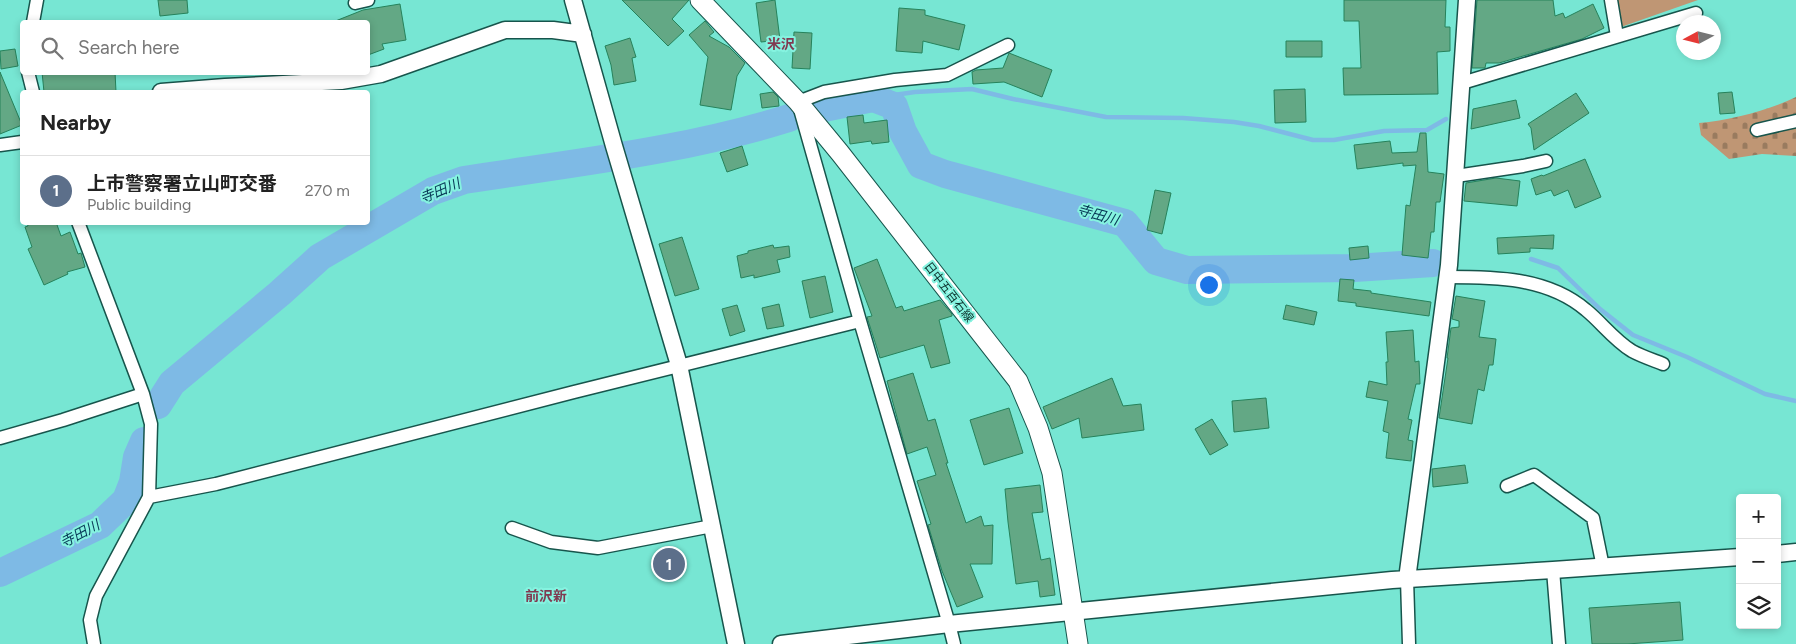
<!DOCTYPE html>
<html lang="en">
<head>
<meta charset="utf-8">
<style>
  body { margin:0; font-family:Figtree,"Noto Sans JP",sans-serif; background:#f2f2f2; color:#222 }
  .controls { position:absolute; right:15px; bottom:15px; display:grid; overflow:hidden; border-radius:5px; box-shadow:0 2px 8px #0003 }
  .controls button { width:45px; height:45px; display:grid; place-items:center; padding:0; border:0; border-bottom:1px solid #e0e0e0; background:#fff; color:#222; font:25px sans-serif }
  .compass { position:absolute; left:1676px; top:15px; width:45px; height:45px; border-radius:50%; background:#fff; box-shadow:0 2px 8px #0003; rotate:263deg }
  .you { position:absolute; left:1208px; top:284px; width:18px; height:18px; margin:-12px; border:4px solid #fff; border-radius:50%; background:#1a73e8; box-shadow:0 0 0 8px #1a73e833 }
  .badge { display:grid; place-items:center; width:32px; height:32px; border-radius:50%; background:#ad215d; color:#fff; font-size:16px; font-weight:700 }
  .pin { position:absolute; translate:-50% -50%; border:2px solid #fff; box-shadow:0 1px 5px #0006 }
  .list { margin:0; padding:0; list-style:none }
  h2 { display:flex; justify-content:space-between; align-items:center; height:65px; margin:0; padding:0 20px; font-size:21px }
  h2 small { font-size:16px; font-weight:400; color:#767676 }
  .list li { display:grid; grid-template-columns:32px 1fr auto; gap:15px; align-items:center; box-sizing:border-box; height:70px; padding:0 20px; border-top:1px solid #e0e0e0 }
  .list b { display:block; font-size:19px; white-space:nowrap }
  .list p { margin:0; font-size:16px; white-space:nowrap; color:#767676 }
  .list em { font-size:16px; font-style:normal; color:#767676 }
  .icon { flex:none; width:28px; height:28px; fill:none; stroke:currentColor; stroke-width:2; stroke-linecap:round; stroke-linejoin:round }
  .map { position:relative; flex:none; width:1796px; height:644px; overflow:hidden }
  .search { position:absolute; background:#fff; box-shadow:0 2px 8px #0003; left:20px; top:20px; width:350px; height:55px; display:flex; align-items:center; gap:12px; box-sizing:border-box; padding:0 18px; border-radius:5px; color:#767676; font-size:19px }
  .panel { position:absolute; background:#fff; box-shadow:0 2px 8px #0003; left:20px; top:90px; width:350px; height:135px; border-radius:5px }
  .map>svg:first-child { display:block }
</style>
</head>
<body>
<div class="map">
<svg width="1796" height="644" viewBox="0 0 1796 644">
  <defs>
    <pattern id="cemetery-stones" width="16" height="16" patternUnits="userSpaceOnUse" patternTransform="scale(1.25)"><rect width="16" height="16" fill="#bf9674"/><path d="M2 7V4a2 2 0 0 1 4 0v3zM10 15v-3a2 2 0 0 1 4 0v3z" fill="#997b5f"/></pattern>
  </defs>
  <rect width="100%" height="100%" fill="#77e6d3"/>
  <path fill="#bf9674" d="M 1617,0 L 1698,0 L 1621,27 Z"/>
  <path fill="url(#cemetery-stones)" d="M 1796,97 L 1796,156 L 1762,154 L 1729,159 L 1701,135 L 1699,123 C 1731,120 1767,111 1796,97 Z"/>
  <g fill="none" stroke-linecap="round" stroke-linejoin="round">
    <path stroke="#7ebae5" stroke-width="4.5" d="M 873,98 L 915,92 L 972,89 L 1013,99 L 1106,117 L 1183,118 L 1234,122 L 1259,126 L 1313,140 L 1334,140 L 1384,131 L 1427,130 L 1446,119
      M 1531,259 L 1558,268 L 1600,309 L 1633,335 L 1687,357 L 1765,394 L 1796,401"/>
    <path stroke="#7ebae5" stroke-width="28" d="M 819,109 L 873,98 L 894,106 L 903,132 L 921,165 L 945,174 L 1125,223 L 1156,261 L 1187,270 L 1354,268 L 1433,263
      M 158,405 L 172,383 L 279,294 L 320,257 L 433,191 L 464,180 C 573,163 684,151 789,118
      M 0,573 L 100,525 L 126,500 L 133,482 L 137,457 L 144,441"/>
  </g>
  <path fill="#63a885" stroke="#26825b" d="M 158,0 L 187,0 L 188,13 L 160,16 Z
    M 622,0 L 689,0 L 672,19 L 684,31 L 668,46 Z
    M 775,0 L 780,40 L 761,42 L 756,3 Z
    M 1344,0 L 1446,0 L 1445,27 L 1450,27 L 1450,51 L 1437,52 L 1438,94 L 1344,95 L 1343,68 L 1361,68 L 1359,21 L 1344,21 Z
    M 1477,0 L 1553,0 L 1555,16 L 1563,13 L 1565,18 L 1593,4 L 1604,28 L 1582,39 L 1499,63 L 1486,63 L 1485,68 L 1472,68 Z
    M 400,4 L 406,40 L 382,44 L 384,49 L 368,55 L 368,22 L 333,22 L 363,10 Z
    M 899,8 L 925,10 L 925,15 L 965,25 L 959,50 L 923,41 L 922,53 L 896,51 Z
    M 705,21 L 714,32 L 709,36 L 729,47 L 745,63 L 737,76 L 731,110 L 700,105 L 708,57 L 689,35 Z
    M 794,32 L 812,33 L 810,69 L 792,68 Z
    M 630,38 L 636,57 L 632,58 L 636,81 L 614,85 L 611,65 L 605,46 Z
    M 1286,41 L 1322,41 L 1322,57 L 1286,57 Z
    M 15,49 L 18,66 L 1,69 L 0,51 Z
    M 1009,53 L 1052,70 L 1042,97 L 1004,82 L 973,84 L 972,72 L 976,70 L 1003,68 Z
    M 0,72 L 22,125 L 0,134 Z
    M 42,72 L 115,72 L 116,92 L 44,92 Z
    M 1305,89 L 1306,122 L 1275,123 L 1274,90 Z
    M 773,92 L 778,97 L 779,106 L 762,108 L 760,94 Z
    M 1732,92 L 1735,113 L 1720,114 L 1718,93 Z
    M 1576,93 L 1589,113 L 1534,150 L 1531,128 L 1528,124 Z
    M 1516,100 L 1520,118 L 1471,129 L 1473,109 Z
    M 863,115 L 864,123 L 887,120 L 889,142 L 872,144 L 871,141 L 850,144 L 847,117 Z
    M 1420,133 L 1426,133 L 1428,172 L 1444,174 L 1440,202 L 1436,202 L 1434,232 L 1431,232 L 1428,258 L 1402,255 L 1406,205 L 1410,206 L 1416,165 L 1403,166 L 1403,163 L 1357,169 L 1354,145 L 1390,141 L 1392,153 L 1417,152 Z
    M 742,146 L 748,165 L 727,172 L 720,153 Z
    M 1585,159 L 1601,197 L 1575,208 L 1568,190 L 1554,196 L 1551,190 L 1536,195 L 1531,179 L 1542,175 L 1543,176 Z
    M 1496,178 L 1520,181 L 1517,206 L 1464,201 L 1466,183 Z
    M 1155,190 L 1171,193 L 1162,234 L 1147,230 Z
    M 27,222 L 56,222 L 61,236 L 70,232 L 78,254 L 81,253 L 85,267 L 67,272 L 68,274 L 44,285 L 28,249 L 32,247 L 25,227 L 28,226 Z
    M 1554,235 L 1553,249 L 1530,248 L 1530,252 L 1498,254 L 1497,238 Z
    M 682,237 L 699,289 L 675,296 L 659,244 Z
    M 773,245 L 774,248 L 789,246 L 790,257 L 777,260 L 780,272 L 754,278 L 754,275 L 741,278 L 737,256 L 748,253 L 748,251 Z
    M 1368,246 L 1369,258 L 1350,260 L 1349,248 Z
    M 877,259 L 896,308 L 902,306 L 904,311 L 940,300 L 952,314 L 952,316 L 939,320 L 950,363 L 931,368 L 924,345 L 880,358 L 867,317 L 872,316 L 854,268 Z
    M 825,276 L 833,312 L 810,318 L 802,281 Z
    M 1340,279 L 1354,280 L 1353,289 L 1371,291 L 1371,293 L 1431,302 L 1429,316 L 1356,306 L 1356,303 L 1338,301 Z
    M 1456,296 L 1485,301 L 1479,337 L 1496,339 L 1493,365 L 1489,365 L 1484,391 L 1478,389 L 1472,424 L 1439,418 L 1448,358 L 1447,358 L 1451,328 L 1459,327 L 1459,321 L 1452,319 Z
    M 779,304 L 784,326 L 767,329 L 762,308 Z
    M 737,305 L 745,331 L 730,336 L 722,309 Z
    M 1286,305 L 1317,312 L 1314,325 L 1283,319 Z
    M 1413,330 L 1415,362 L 1419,361 L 1420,384 L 1416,384 L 1408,419 L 1412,420 L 1408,440 L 1413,441 L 1411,461 L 1386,458 L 1389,433 L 1383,431 L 1388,401 L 1366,397 L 1369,381 L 1387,385 L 1386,362 L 1388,362 L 1386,332 Z
    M 913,373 L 928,421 L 935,419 L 948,463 L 946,463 L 966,523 L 981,516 L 984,526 L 993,525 L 992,564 L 970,564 L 983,597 L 957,607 L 942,571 L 928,525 L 931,524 L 917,481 L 936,475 L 927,447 L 907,454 L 887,381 Z
    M 1112,378 L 1123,406 L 1141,404 L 1144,430 L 1082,438 L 1079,418 L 1052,429 L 1043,407 Z
    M 1266,398 L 1269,428 L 1234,432 L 1232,401 Z
    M 1009,408 L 1023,453 L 984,465 L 970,420 Z
    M 1212,419 L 1228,445 L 1210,455 L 1195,429 Z
    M 1465,465 L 1468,483 L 1433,487 L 1432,469 Z
    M 1040,485 L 1043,512 L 1032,513 L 1041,560 L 1050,558 L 1055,595 L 1040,597 L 1038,581 L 1016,584 L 1008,522 L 1005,489 Z
    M 1680,602 L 1683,640 L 1627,644 L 1592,644 L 1589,608 Z"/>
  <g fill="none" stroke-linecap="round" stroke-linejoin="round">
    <g stroke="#17554c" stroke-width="15">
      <path id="minor" d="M 1611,0 L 1617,36
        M 355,3 L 368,0
        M 33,22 L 37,0
        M 28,72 L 33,92
        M 1462,83 L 1696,13
        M 1757,130 L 1796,121
        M 0,145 L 22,142
        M 1456,176 L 1523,166 L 1546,161
        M 78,222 L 143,394 L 151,424 L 149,497 L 96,596 L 90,620 L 94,644
        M 1447,277 C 1495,277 1547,277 1586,310 C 1601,322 1614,340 1632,351 C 1641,356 1653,360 1663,364
        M 0,438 L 63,420 L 143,394
        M 1507,486 L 1534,475 L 1593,518 L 1603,567
        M 149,497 L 216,484 L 574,392 L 860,321
        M 512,528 L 551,542 L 598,548 L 712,526
        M 1553,570 L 1559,644
        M 1407,579 L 1409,644
        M 954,644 L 949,624 L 860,321 L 798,102 L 824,92 L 895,80 L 947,75 L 1008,45"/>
    </g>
    <g stroke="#17554c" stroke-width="19">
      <path id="tertiary" d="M 573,0 L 614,146 L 679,365 L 736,644
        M 161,92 L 225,87 L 341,81 L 381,74 L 505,30 L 553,30 L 583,34
        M 1777,554 L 1796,552
        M 1407,579 L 1449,265 L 1467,0
        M 781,644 L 949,624 L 1392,580 L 1553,570 L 1740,557"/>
    </g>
    <g stroke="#17554c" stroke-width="21">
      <path id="secondary" d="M 700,0 L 798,102 L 840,153 L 1018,381 L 1038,428 L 1052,473 L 1078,644"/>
    </g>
    <use href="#minor" stroke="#fff" stroke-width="12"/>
    <use href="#tertiary" stroke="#fff" stroke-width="16"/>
    <use href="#secondary" stroke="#fff" stroke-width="19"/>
  </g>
  <g text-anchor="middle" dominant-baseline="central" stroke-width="4" stroke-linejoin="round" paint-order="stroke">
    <g font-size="12" fill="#0b2f2a" stroke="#85f3e0">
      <text transform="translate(949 292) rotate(52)">日中五百石線</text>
    </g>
    <g font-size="14" font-weight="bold" fill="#803a51" stroke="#85f3e0">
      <text x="781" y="44">米沢</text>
      <text x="546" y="596">前沢新</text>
    </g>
    <g font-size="14" font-style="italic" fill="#073855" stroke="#85f3e0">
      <text transform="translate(440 191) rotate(-23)">寺田川</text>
      <text transform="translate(1098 215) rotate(16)">寺田川</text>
      <text transform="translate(80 534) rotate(-28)">寺田川</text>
    </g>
  </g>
</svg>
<div class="controls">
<button>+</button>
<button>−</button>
<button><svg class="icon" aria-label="layers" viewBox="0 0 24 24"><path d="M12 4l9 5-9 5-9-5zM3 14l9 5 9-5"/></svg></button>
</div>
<svg class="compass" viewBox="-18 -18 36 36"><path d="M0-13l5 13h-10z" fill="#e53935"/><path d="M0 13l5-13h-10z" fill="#767676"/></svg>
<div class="you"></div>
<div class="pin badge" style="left:669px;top:564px;background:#5c6f8a">1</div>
<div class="search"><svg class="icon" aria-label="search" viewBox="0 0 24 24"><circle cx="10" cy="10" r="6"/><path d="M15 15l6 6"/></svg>Search here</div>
<section class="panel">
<h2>Nearby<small></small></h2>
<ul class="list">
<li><span class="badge" style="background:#5c6f8a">1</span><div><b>上市警察署立山町交番</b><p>Public building</p></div><em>270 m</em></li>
</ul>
</section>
</div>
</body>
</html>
